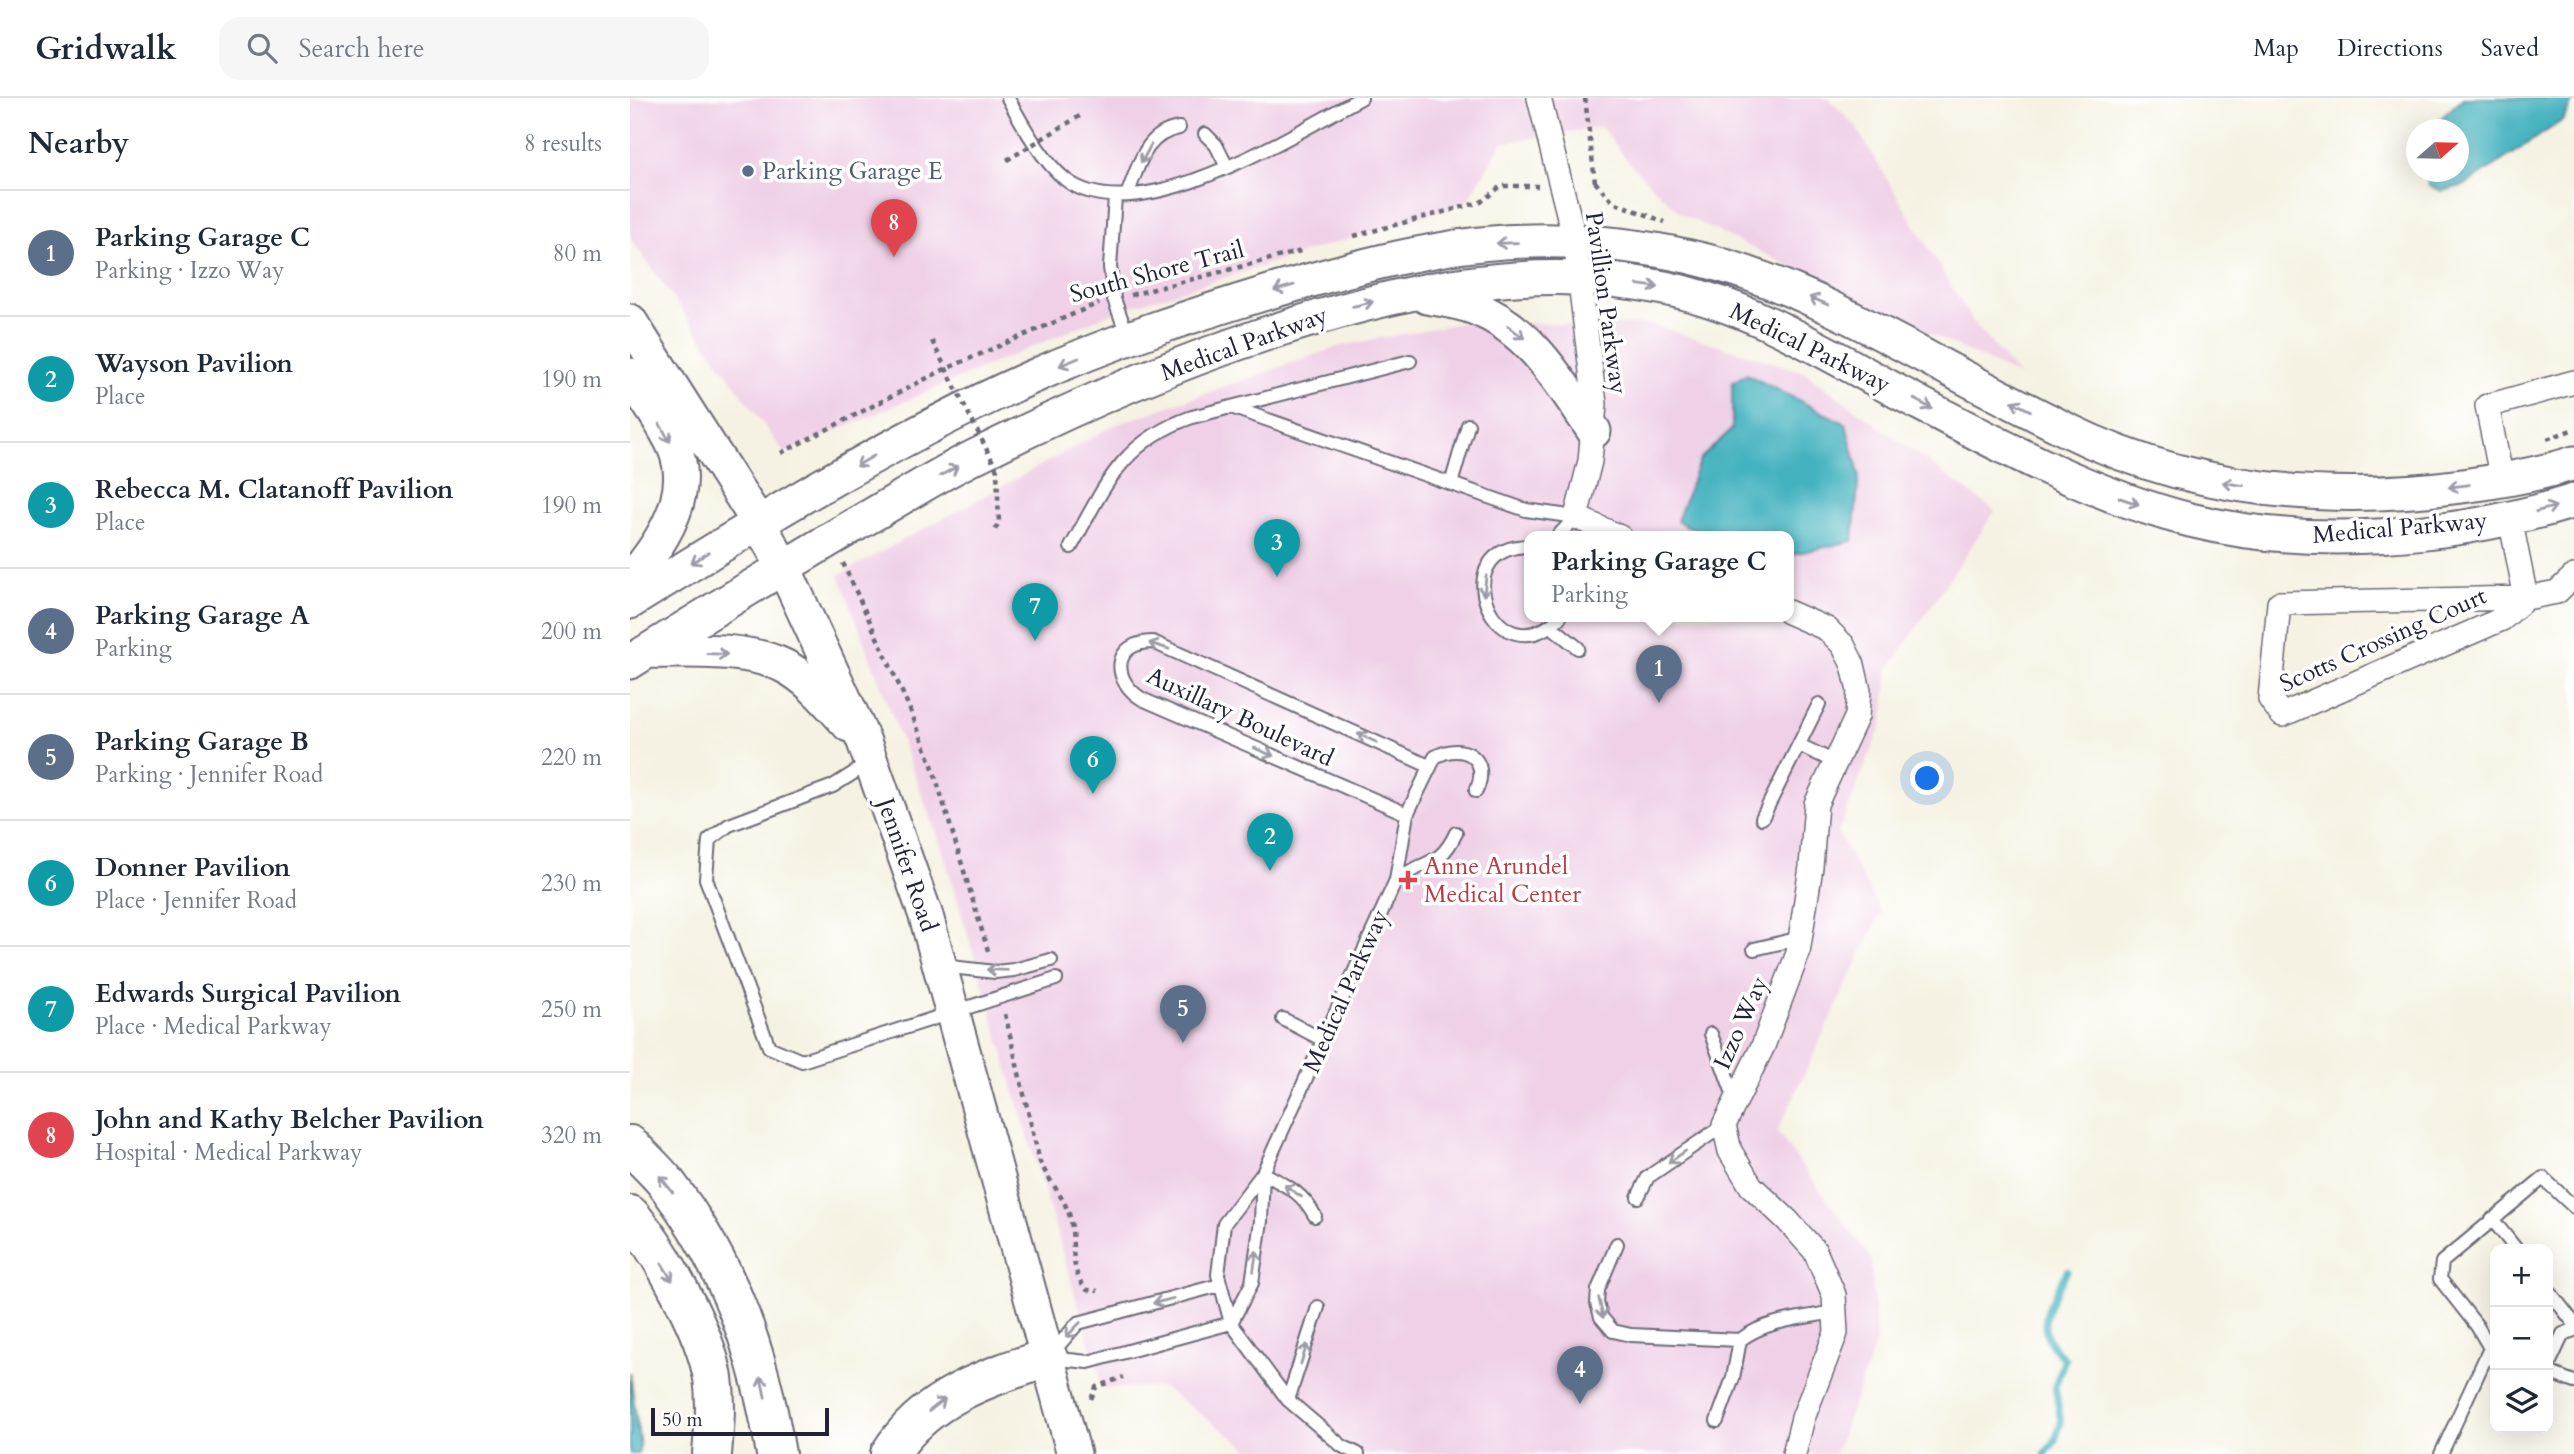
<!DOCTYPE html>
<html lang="en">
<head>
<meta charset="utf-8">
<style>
  body { margin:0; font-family:Cardo,serif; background:#f6f6f7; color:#1f2937 }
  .controls { position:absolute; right:21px; bottom:21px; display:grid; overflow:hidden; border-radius:14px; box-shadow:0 7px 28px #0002 }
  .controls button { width:63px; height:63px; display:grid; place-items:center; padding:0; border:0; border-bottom:2px solid #e0e1e3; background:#fff; color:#1f2937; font:35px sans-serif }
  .compass { position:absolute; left:1776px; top:21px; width:63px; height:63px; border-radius:50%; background:#fff; box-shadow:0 7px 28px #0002; rotate:70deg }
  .scale { position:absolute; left:21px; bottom:18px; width:178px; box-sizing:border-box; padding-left:7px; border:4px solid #22223b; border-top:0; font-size:19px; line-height:24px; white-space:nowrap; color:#22223b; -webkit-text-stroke:5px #fff; paint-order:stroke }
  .you { position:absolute; left:1298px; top:681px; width:24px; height:24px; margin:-18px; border:5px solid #fff; border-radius:50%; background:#1a73e8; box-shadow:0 0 0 10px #1a73e833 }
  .badge { display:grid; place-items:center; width:46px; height:46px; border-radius:50%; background:#7c3aed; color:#fff; font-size:23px; font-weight:700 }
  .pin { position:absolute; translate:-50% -58px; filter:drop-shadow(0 2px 4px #0008) }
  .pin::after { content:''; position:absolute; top:37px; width:24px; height:21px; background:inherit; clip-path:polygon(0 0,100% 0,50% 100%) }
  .popup { position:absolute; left:894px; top:433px; width:270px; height:91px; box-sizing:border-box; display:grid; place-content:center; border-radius:14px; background:#fff; filter:drop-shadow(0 2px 5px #0005); font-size:23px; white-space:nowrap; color:#747a83 }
  .popup b { font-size:26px; color:#1f2937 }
  .popup::after { content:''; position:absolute; left:50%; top:100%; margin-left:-14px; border:14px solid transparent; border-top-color:#fff }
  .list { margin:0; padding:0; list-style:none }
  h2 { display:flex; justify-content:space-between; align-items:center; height:91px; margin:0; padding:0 28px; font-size:30px }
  h2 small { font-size:23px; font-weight:400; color:#747a83 }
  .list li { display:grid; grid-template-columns:46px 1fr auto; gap:21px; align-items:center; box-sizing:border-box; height:126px; padding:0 28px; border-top:2px solid #e0e1e3 }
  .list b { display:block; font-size:26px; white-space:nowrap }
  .list p { margin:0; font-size:23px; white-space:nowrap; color:#747a83 }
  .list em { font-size:23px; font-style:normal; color:#747a83 }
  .icon { flex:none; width:38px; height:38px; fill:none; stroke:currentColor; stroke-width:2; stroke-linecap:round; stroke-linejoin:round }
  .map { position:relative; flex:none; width:1944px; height:1356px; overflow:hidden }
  header { display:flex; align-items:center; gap:42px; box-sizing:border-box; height:98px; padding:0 35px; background:#fff; border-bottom:2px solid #e0e1e3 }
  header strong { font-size:33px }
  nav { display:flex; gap:38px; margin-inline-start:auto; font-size:24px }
  .search { width:490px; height:63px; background:#f6f6f7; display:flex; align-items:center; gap:18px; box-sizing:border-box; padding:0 24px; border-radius:21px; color:#747a83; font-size:26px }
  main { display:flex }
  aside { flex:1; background:#fff }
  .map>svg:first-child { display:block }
</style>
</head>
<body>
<header>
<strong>Gridwalk</strong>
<div class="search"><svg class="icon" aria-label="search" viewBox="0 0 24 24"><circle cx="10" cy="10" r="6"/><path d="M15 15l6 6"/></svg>Search here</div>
<nav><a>Map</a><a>Directions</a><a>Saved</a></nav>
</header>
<main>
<aside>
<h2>Nearby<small>8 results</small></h2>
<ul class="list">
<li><span class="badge" style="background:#5c6f8a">1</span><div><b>Parking Garage C</b><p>Parking · Izzo Way</p></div><em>80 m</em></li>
<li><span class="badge" style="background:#0f9aa8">2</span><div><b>Wayson Pavilion</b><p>Place</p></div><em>190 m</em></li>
<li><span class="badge" style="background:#0f9aa8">3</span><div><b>Rebecca M. Clatanoff Pavilion</b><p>Place</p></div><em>190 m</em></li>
<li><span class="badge" style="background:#5c6f8a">4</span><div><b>Parking Garage A</b><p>Parking</p></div><em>200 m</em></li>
<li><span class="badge" style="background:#5c6f8a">5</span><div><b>Parking Garage B</b><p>Parking · Jennifer Road</p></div><em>220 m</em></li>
<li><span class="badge" style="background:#0f9aa8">6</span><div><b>Donner Pavilion</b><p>Place · Jennifer Road</p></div><em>230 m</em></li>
<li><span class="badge" style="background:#0f9aa8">7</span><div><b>Edwards Surgical Pavilion</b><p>Place · Medical Parkway</p></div><em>250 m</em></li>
<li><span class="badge" style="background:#e0444e">8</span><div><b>John and Kathy Belcher Pavilion</b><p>Hospital · Medical Parkway</p></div><em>320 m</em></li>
</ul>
</aside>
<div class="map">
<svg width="1944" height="1356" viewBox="0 0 1944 1356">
  <rect width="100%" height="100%" fill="#fff"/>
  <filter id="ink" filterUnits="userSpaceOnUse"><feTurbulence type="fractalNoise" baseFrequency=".0143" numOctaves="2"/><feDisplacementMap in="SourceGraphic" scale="14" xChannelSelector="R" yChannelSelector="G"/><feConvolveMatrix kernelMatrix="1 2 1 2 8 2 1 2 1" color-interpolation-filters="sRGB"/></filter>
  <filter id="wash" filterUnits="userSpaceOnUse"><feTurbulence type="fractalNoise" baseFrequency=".00686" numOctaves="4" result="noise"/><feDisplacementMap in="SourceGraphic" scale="28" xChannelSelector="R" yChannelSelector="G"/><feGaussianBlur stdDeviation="1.57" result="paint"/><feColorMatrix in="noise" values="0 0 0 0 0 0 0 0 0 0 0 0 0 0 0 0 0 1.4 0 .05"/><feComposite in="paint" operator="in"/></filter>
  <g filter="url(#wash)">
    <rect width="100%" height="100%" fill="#f6f2e3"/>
    <path fill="#efd0e6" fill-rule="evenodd" d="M 0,0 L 1198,0 L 1226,29 L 1341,221 L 1389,278 L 1051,116 L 1003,69 L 971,29 L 872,45 L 837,104 L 486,213 L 154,355 L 0,140 Z
      M 835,224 L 1023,227 L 1174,274 L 1365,413 L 1258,572 L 1253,623 L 1208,735 L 1251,814 L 1147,1034 L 1241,1161 L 1246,1244 L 1205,1356 L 627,1356 L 532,1289 L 473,1290 L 312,750 L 209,477 L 485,327 L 710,248 ZM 900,439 L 1158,439 L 1158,519 L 900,519 Z"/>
    <path fill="#44b2bf" stroke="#336a7d" stroke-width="2" d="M 1833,0 L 1944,0 L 1944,1 L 1933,22 L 1835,87 L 1812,93 L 1799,88 L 1796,74 L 1828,74 L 1828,32 L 1799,31 Z
      M 1116,276 L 1216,326 L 1229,376 L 1223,443 L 1159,457 L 1158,439 L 1081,439 L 1047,423 L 1070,361 L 1102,331 L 1102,285 Z
      M 0,1274 L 10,1348 L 8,1356 L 0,1356 Z"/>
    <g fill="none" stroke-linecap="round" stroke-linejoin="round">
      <path stroke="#44b2bf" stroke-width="7" d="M 1415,1356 L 1425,1343 L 1431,1325 L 1425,1288 L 1435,1261 C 1398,1230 1421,1207 1437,1173"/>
    </g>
  </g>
  <g filter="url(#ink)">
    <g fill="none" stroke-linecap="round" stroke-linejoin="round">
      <g stroke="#6c6b76" stroke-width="16">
        <path id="lane" d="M 378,0 C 392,26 413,64 436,82 C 508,136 664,35 731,0
          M 575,36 L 586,47 L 597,69
          M 497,97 C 509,68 514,36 549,30
          M 485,99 L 480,169 L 484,201 L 498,239
          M 601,309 L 896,412 L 946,419
          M 821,386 L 838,327
          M 927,439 L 946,419
          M 900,448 C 811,448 865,583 930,519
          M 441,449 C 475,388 491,344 562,319 L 780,263
          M 921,528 L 948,550
          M 1169,647 L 1205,664
          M 241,664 L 203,688 L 99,727 L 79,742 L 76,781 L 139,949 L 172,963 L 426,881
          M 777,716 L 512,601 C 482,583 481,544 523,544 L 799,668
          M 1132,720 L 1189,606
          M 766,782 C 794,761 809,771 826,735
          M 1124,851 L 1171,840
          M 312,868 L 365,874 L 384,872 L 421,862
          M 653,921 L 693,942
          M 1081,936 L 1105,1001
          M 633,1075 C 657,1088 672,1094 685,1118
          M 1008,1099 L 1018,1079 L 1094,1027
          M 1862,1121 L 1886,1151
          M 987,1146 L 968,1192 L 967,1205 L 971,1219 L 983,1233 L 1001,1237 L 1110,1242
          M 1918,1192 L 1944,1225
          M 1865,1252 L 1860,1250 L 1847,1228 L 1810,1181 L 1812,1164 L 1913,1080 L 1944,1109
          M 421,1256 L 448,1225 L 590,1187
          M 420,1260 L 458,1264 L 601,1225 L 622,1185 L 631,1123 L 633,1075
          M 1918,1268 L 1933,1236 L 1944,1232
          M 1918,1274 L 1944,1284
          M 658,1302 L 688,1209
          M 1087,1323 L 1103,1280 L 1110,1242 C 1136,1222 1173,1220 1204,1214
          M 728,1356 L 712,1348 L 658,1302 L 601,1225 L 588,1177 L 594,1126 L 633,1075 L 766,782 L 777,716 L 805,659 C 834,643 861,661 846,693
          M 1811,1356 L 1860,1250"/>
      </g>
      <g stroke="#6c6b76" stroke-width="26">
        <path id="street" d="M 909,0 L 945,143 L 965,306 L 960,363 L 946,419 L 990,439
          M 1872,382 L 1857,308 L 1944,284
          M 1880,420 L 1896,500 L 1872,521 L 1652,617 L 1640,601 L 1649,505 L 1896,500 L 1927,494 L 1944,478
          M 1158,514 L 1197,531 L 1213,547 L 1223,567 L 1229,593 L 1227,618 L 1186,706 L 1181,769 L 1168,855 L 1133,948 L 1094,1027 L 1100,1053 L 1121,1088 L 1157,1122 L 1185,1153 L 1204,1197 L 1206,1235 L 1173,1320 L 1164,1356"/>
      </g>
      <g stroke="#6c6b76" stroke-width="37">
        <path id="secondary" d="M 797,199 C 813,202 830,204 845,210 C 902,232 931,286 964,333
          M 0,223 L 128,424 L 153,468 L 233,641 L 296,818 L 444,1356
          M 0,277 C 15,301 34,325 45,351 C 64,398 30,448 0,482
          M 0,504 C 130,423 261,342 400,280 C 480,244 563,217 646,192 C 696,178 746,163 798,154 C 889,136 988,140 1077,163 C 1156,184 1225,221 1296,259 C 1342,284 1389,308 1435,331 C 1560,393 1696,406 1832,388 C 1870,383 1907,377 1944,365
          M 19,553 C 61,554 115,549 154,568 C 180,581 199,606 219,627
          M 0,564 C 80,514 160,464 242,417 C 278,396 314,373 352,355 C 442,310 536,269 632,237 C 761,194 897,162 1034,190 C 1120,207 1196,255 1272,296 C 1365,345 1458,396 1560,422 C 1680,452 1827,440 1944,403"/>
      </g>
      <g stroke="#6c6b76" stroke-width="42">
        <path id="highway" d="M 0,1047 C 12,1060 26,1072 37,1086 C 100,1169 129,1254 146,1356
          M 0,1117 C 32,1154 75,1233 83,1280 C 87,1306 84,1331 82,1356
          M 260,1356 C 295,1299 358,1279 418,1260"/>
      </g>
      <path stroke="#6c6b76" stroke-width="4.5" stroke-dasharray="5 5" stroke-linecap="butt" d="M 955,0 L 965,84
        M 965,84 L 983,104 L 1035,124
        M 724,138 L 851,104 L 871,88 L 908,88
        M 501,197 L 675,152
        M 1917,341 L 1944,331
        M 151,355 L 311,273 L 469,205
        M 213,465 L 279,609 L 302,667 L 359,856
        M 375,916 L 410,1064 C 419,1083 437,1103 441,1123 C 445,1147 439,1174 457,1192 L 468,1193
        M 461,1301 L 466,1289 L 493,1279"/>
      <use href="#lane" stroke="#fff" stroke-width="12"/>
      <use href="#street" stroke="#fff" stroke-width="23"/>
      <use href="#secondary" stroke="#fff" stroke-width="33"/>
      <use href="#highway" stroke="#fff" stroke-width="38"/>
      <path stroke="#6c6b76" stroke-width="4.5" stroke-dasharray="5 5" stroke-linecap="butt" d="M 377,62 L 453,16
        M 302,243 L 367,372 L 369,425 L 363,435"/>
    </g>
    <defs><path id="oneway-shaft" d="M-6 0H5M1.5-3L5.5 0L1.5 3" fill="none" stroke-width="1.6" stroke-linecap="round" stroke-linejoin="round" transform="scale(1.75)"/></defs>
    <g stroke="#9c9ca7">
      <use href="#oneway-shaft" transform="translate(516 56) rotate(118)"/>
      <use href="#oneway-shaft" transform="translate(877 145) rotate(178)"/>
      <use href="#oneway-shaft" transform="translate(1018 188) rotate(7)"/>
      <use href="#oneway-shaft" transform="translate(654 190) rotate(164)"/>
      <use href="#oneway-shaft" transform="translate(1189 203) rotate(-157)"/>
      <use href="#oneway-shaft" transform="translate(733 206) rotate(-13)"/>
      <use href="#oneway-shaft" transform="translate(886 234) rotate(37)"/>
      <use href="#oneway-shaft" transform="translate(439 264) rotate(158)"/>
      <use href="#oneway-shaft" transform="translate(1293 306) rotate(28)"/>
      <use href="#oneway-shaft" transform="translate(1391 308) rotate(-153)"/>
      <use href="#oneway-shaft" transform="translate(35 335) rotate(60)"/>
      <use href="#oneway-shaft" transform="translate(235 363) rotate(150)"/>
      <use href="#oneway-shaft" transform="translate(319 373) rotate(-29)"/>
      <use href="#oneway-shaft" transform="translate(1603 386) rotate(-171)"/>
      <use href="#oneway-shaft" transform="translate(1829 388) rotate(172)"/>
      <use href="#oneway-shaft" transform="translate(1499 403) rotate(19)"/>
      <use href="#oneway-shaft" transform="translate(1916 411) rotate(-15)"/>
      <use href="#oneway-shaft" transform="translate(70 460) rotate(148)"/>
      <use href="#oneway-shaft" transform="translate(855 488) rotate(96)"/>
      <use href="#oneway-shaft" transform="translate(529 548) rotate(-163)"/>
      <use href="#oneway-shaft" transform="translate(87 556) rotate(2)"/>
      <use href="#oneway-shaft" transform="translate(737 640) rotate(-156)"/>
      <use href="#oneway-shaft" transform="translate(634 654) rotate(23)"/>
      <use href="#oneway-shaft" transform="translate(367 872) rotate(-178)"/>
      <use href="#oneway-shaft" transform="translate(1047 1059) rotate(145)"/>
      <use href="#oneway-shaft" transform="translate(36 1086) rotate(-129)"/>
      <use href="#oneway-shaft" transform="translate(663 1093) rotate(-146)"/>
      <use href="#oneway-shaft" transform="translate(625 1163) rotate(-82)"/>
      <use href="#oneway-shaft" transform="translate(37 1174) rotate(59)"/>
      <use href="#oneway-shaft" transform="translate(533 1203) rotate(166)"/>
      <use href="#oneway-shaft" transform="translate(971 1210) rotate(77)"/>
      <use href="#oneway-shaft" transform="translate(443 1232) rotate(134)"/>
      <use href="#oneway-shaft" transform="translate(674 1256) rotate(-72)"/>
      <use href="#oneway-shaft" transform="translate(133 1289) rotate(-102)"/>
      <use href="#oneway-shaft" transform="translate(307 1307) rotate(-38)"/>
    </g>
  </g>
  <circle fill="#5c6f8a" stroke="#fff" stroke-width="2.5" cx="118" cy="73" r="7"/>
  <path fill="#e0444e" stroke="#fff" stroke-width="2.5" d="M774.5 771.5h7v7h7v7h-7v7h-7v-7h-7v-7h7z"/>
  <g text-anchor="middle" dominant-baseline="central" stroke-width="7" stroke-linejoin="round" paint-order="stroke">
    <g font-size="24" fill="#4e5e75" stroke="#fff" text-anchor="start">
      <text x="132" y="73">Parking Garage E</text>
    </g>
    <g font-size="24" fill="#22223b" stroke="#fff">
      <text transform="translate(527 174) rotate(-15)">South Shore Trail</text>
      <text transform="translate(976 205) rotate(82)">Pavillion Parkway</text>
      <text transform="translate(614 246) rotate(-20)">Medical Parkway</text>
      <text transform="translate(1180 250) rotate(26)">Medical Parkway</text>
      <text transform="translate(1770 430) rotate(-5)">Medical Parkway</text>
      <text transform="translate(1753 542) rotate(-24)">Scotts Crossing Court</text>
      <text transform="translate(610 619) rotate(25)">Auxillary Boulevard</text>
      <text transform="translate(277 767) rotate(71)">Jennifer Road</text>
      <text transform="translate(716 893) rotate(-66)">Medical Parkway</text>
      <text transform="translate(1111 925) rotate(-66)">Izzo Way</text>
    </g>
    <g font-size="24" fill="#be3a42" stroke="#fff" text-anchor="start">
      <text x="794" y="768">Anne Arundel<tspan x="794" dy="28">Medical Center</tspan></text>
    </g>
  </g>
</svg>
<div class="controls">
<button>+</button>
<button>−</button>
<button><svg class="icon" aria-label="layers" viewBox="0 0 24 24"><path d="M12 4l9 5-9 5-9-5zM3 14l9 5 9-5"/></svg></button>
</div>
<svg class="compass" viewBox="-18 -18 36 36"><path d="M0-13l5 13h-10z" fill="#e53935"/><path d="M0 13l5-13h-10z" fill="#747a83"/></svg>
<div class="scale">50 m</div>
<div class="you"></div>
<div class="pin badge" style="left:1029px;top:605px;background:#5c6f8a">1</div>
<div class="popup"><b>Parking Garage C</b>Parking</div>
<div class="pin badge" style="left:640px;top:773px;background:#0f9aa8">2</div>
<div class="pin badge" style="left:647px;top:479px;background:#0f9aa8">3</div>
<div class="pin badge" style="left:950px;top:1306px;background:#5c6f8a">4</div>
<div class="pin badge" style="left:553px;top:945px;background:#5c6f8a">5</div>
<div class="pin badge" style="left:463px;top:696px;background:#0f9aa8">6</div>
<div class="pin badge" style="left:405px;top:543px;background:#0f9aa8">7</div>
<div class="pin badge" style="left:264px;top:159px;background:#e0444e">8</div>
</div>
</main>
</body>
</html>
